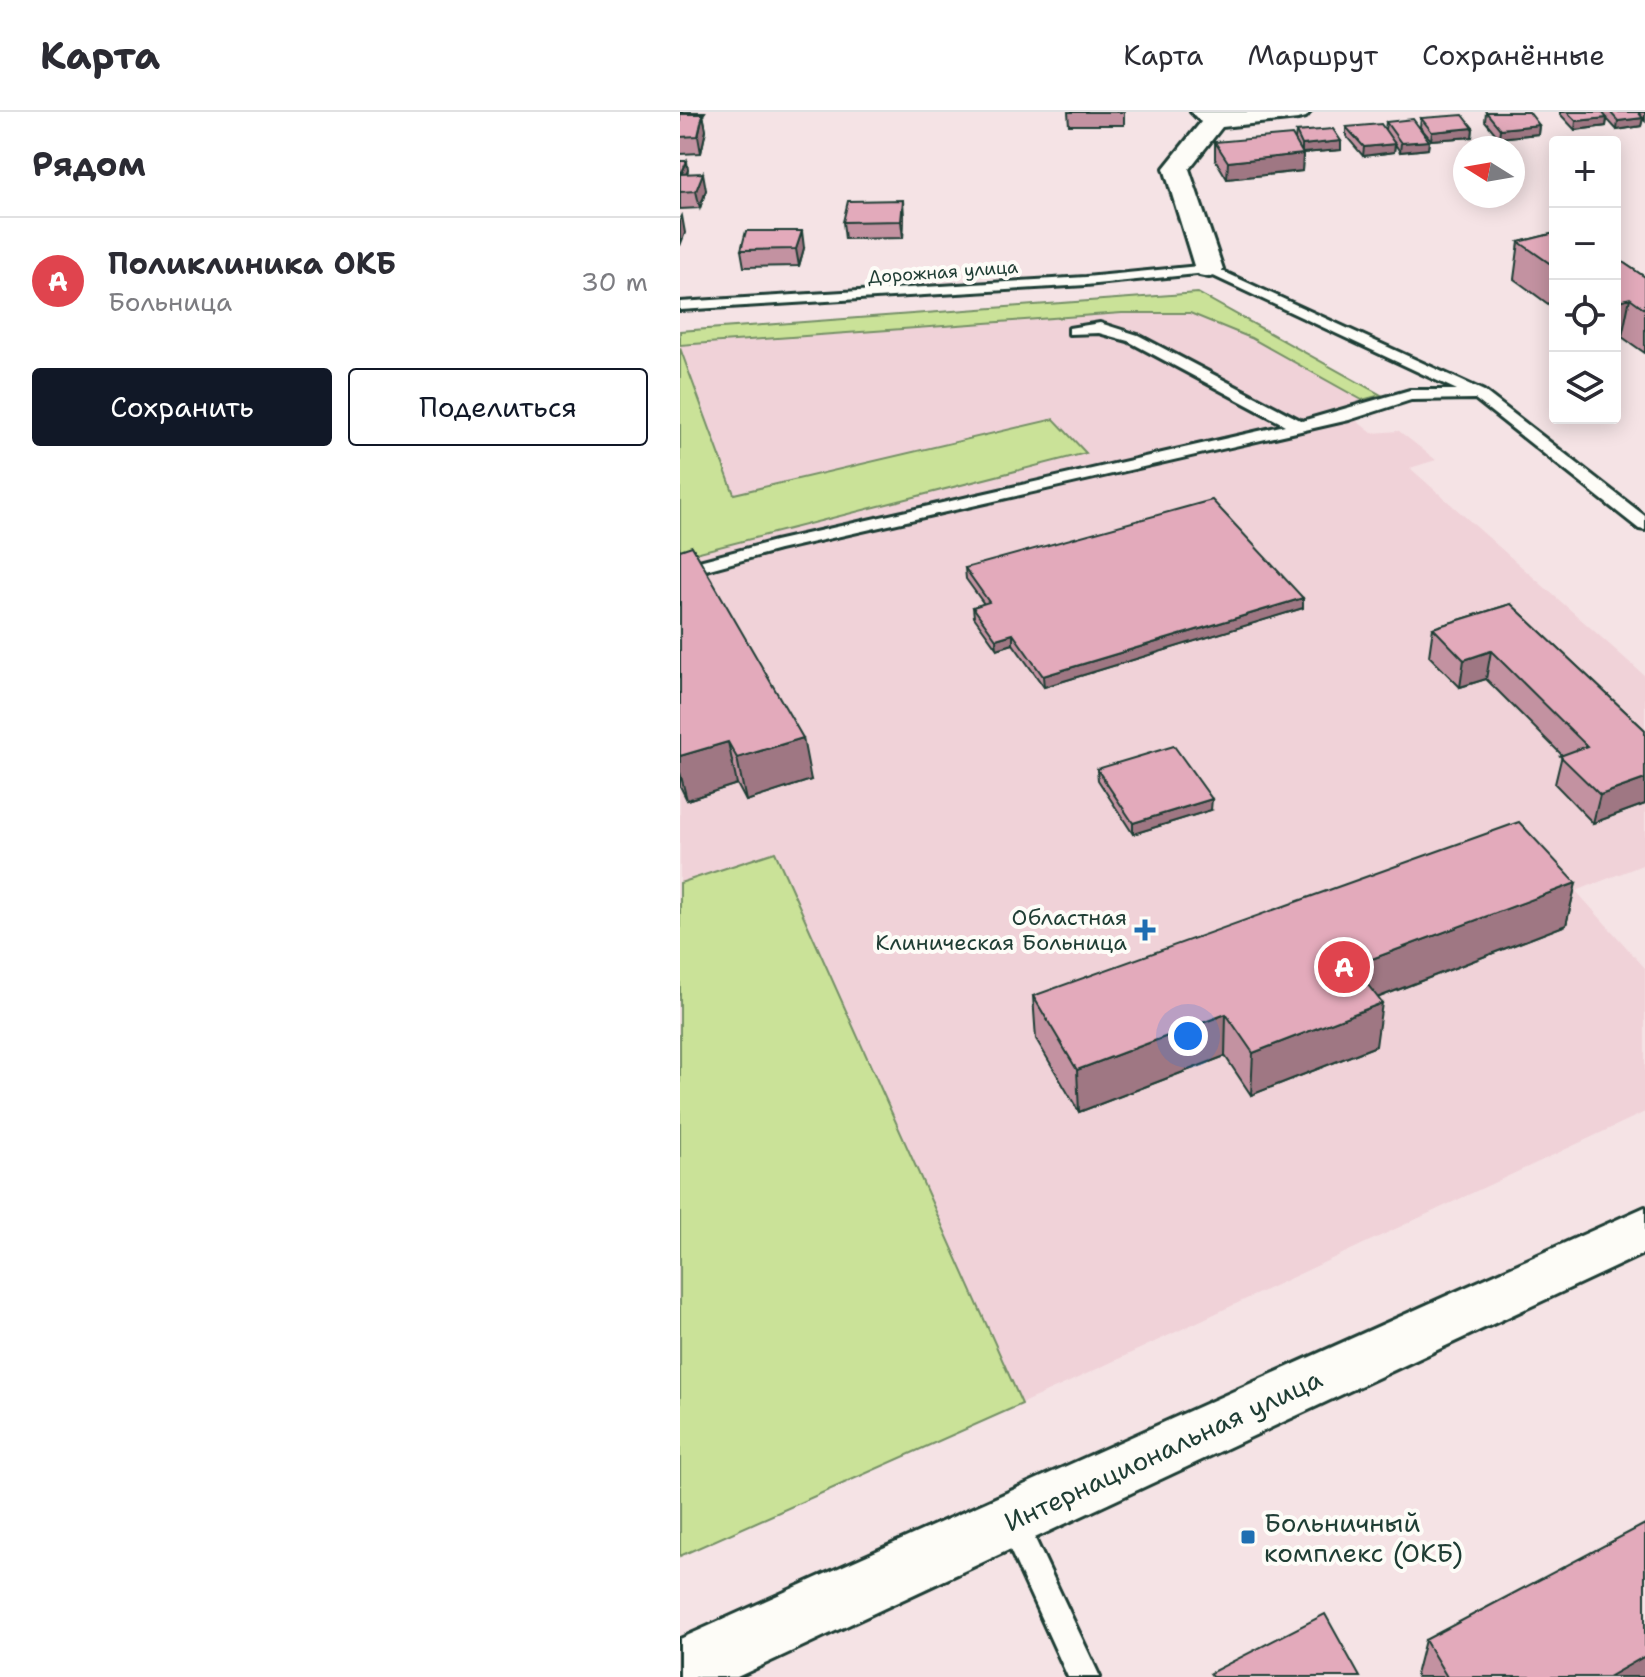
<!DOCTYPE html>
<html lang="ru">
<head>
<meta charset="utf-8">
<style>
  body { margin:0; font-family:"Shantell Sans",sans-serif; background:#f2f2f3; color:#2b2b33 }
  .controls { position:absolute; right:24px; top:24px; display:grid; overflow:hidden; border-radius:8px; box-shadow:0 4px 20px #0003 }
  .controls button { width:72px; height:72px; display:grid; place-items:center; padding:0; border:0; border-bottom:2px solid #e1e1e2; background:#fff; color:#2b2b33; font:40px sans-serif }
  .compass { position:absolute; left:773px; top:24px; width:72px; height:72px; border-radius:50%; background:#fff; box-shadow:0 4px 20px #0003; rotate:281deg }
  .you { position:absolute; left:508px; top:924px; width:28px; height:28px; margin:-20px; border:6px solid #fff; border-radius:50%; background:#1a73e8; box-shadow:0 0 0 12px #1a73e833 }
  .badge { display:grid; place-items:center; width:52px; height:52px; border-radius:50%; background:#111827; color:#fff; font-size:26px; font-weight:700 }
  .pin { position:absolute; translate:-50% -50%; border:4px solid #fff; box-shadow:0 2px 8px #0006 }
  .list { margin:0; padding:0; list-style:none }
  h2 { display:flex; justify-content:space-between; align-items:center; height:104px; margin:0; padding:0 32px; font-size:34px }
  h2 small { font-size:26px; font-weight:400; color:#7c7c81 }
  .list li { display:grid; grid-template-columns:52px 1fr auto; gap:24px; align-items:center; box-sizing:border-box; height:128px; padding:0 32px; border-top:2px solid #e1e1e2 }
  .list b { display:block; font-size:30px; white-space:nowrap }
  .list p { margin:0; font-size:26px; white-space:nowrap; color:#7c7c81 }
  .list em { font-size:26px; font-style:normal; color:#7c7c81 }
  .actions { display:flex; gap:16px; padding:24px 32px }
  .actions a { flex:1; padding:18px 0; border:2px solid #111827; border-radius:8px; text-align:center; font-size:28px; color:#111827 }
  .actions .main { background:#111827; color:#fff }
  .icon { flex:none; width:44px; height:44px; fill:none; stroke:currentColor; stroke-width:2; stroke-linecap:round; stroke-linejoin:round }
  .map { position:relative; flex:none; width:965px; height:1565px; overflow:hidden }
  header { display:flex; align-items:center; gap:48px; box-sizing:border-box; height:112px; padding:0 40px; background:#fff; border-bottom:2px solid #e1e1e2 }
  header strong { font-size:38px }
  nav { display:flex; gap:44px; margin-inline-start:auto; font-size:28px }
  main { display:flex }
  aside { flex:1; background:#fff }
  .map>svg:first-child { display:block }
</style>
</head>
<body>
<header>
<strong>Карта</strong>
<nav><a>Карта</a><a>Маршрут</a><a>Сохранённые</a></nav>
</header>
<main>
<aside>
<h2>Рядом<small></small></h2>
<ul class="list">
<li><span class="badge" style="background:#e0444e">A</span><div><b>Поликлиника ОКБ</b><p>Больница</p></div><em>30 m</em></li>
</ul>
<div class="actions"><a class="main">Сохранить</a><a>Поделиться</a></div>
</aside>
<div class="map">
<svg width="965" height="1565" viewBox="0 0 965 1565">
  <rect width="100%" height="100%" fill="#f5e3e5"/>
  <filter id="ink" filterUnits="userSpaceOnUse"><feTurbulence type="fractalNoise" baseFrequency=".0125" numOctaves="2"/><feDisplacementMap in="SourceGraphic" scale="16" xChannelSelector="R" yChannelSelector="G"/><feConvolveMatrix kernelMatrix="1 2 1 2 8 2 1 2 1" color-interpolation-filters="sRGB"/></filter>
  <g filter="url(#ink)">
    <path fill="#f0d2d8" d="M 518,181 L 701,283 L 660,296 L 692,321 L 719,319 L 756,348 L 730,356 L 965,564 L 965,752 L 896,779 L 965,856 L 965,1000 L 387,1271 L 0,1444 L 0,219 Z"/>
    <path fill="#cae298" stroke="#749066" stroke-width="2" d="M 518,181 L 701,283 L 682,288 L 571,226 L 510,201 L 442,201 L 0,233 L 0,219 Z
      M 0,236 L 54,382 L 374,307 L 406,341 L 0,445 Z
      M 95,740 L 342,1292 L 0,1444 L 0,771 Z"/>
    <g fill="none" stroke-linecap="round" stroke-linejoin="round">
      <g stroke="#1f3d34" stroke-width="6">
        <path id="lane" d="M 529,153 L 804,279 L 965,404 L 965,418 L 959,417 L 795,287 L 731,288 L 669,308 L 99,438 L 0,465 L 0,454 L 95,429 L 605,313 L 448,229 L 419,221 L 389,222 L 389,216 L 420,211 L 458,223 L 622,309 L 730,278 L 777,278 L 527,161 L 406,173 L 0,198 L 0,190 L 406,165 Z
          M 331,1393 L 341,1397 L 420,1565 L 388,1565 L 316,1407 L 321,1397 Z"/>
      </g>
      <g stroke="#1f3d34" stroke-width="6">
        <path id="street" d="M 511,0 L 630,0 L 626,5 L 618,7 L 542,15 L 509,57 L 543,157 L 539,163 L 529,165 L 519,163 L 515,157 L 484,56 L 521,10 Z"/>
      </g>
      <g stroke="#1f3d34" stroke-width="6">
        <path id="secondary" d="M 965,1095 L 965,1141 L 57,1565 L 0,1565 L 0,1527 Z"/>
      </g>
      <use href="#lane" fill="#fdfcf7" fill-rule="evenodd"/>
      <use href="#street" fill="#fdfcf7" fill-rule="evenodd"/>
      <use href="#secondary" fill="#fdfcf7" fill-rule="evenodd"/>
    </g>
    <path fill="#c392a1" stroke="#1f3d34" stroke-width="2" d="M 0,0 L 25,0 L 23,3 L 26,18 L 21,41 L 0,42 Z
      M 388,0 L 444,0 L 444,13 L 389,13 Z
      M 806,0 L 859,13 L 858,22 L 819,26 L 805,9 Z
      M 880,0 L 965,0 L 965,9 L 963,7 L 961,14 L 937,18 L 927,7 L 926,14 L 895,18 L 880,2 Z
      M 741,6 L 793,16 L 792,25 L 751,28 L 740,15 Z
      M 706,10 L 749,29 L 748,37 L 720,40 L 715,32 L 714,40 L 683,44 L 666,24 L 666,15 L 705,18 Z
      M 616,20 L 661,38 L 623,41 L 622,59 L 547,67 L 535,47 L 535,30 L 615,28 Z
      M 0,49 L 8,58 L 7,62 L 26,78 L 20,96 L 0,97 Z
      M 224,105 L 223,126 L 165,127 L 163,110 Z
      M 875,121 L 875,197 L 834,167 L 839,130 Z
      M 124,136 L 119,154 L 64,155 L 61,138 Z
      M 935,145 L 965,165 L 965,241 L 942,225 Z
      M 0,438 L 131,668 L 66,689 L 57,672 L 7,688 L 0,674 Z
      M 285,456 L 623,486 L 623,496 L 364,575 L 333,532 L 317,537 L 294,505 L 293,495 L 304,492 L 286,467 Z
      M 831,492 L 965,618 L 965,692 L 913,711 L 875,672 L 882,643 L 806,567 L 780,575 L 749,544 L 753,516 Z
      M 417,657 L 531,698 L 453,722 L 418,668 Z
      M 896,771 L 886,813 L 697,886 L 696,934 L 571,983 L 545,944 L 399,1000 L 356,927 L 353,884 Z
      M 745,1528 L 965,1565 L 737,1565 L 736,1563 Z"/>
    <path fill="#9f7783" stroke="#1f3d34" stroke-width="2" d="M 23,2 L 26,18 L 21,41 L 18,24 Z
      M 927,6 L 926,14 L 895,18 L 896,9 Z
      M 963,6 L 961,14 L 937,18 L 938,9 Z
      M 859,13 L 858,22 L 819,26 L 820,17 Z
      M 793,16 L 792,25 L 751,28 L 752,20 Z
      M 661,29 L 661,38 L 622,41 L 622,33 Z
      M 749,29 L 748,37 L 720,40 L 721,31 Z
      M 715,32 L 714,40 L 683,44 L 684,35 Z
      M 623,42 L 622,59 L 547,67 L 548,50 Z
      M 7,49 L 8,58 L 2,72 L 1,63 Z
      M 23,61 L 26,78 L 20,96 L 16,79 Z
      M 223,88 L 224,105 L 223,126 L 221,109 Z
      M 2,104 L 5,121 L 0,134 L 0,108 Z
      M 122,119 L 124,136 L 119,154 L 116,137 Z
      M 950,186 L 942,225 L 935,227 L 935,190 Z
      M 623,486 L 623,496 L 364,575 L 363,564 Z
      M 333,522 L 333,532 L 317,537 L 316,527 Z
      M 811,539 L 806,567 L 780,575 L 784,548 Z
      M 123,626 L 131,668 L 66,689 L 57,646 Z
      M 48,630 L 57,672 L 7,688 L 0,660 L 0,644 Z
      M 965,667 L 965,692 L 913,711 L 920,683 Z
      M 532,687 L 531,698 L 453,722 L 453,711 Z
      M 896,771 L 886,813 L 668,897 L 673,854 Z
      M 702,891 L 696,934 L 571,983 L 573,941 Z
      M 546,902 L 545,944 L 399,1000 L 397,958 Z
      M 965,1544 L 965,1565 L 928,1565 Z"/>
    <path fill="#e3aabb" stroke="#1f3d34" stroke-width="2" d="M 806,0 L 849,0 L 859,13 L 820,17 Z
      M 887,0 L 922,0 L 927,6 L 896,9 Z
      M 930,0 L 958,0 L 963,6 L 938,9 Z
      M 0,2 L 23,2 L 18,24 L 0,25 Z
      M 783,3 L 793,16 L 752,20 L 741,6 Z
      M 733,7 L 749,29 L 721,31 L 706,10 Z
      M 701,12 L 715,32 L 684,35 L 666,15 Z
      M 653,17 L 661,29 L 622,33 L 616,20 Z
      M 612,23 L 623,42 L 548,50 L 535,30 Z
      M 0,49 L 7,49 L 1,62 L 0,62 Z
      M 23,61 L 16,79 L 0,80 L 0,62 Z
      M 223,88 L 221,109 L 163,110 L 168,89 Z
      M 66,119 L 122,119 L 116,137 L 61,138 Z
      M 875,121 L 875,155 L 839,130 Z
      M 935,145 L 965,165 L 965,197 L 950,186 L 935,190 Z
      M 532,388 L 623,486 L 363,564 L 333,522 L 316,527 L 293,495 L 309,490 L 285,456 Z
      M 12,434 L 123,626 L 57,646 L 48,630 L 0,644 L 0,438 Z
      M 831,492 L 965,618 L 965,667 L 920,683 L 880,644 L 907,634 L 811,539 L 784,548 L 753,516 Z
      M 494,634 L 532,687 L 453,711 L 417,657 Z
      M 839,710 L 896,771 L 673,854 L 702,891 L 573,941 L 546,902 L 397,958 L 353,884 Z
      M 965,1412 L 965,1544 L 928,1565 L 767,1565 L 745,1528 Z
      M 645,1502 L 680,1565 L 533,1565 L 530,1561 Z"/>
  </g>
  <g fill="#1f6fb2" stroke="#fdfcf7" stroke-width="3">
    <path d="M461 806h8v8h8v8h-8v8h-8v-8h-8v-8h8z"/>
    <rect x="560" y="1417" width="16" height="16" rx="4"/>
  </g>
  <g text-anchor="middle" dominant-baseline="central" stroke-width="8" stroke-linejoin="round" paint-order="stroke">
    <g font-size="18" fill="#1f3d34" stroke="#fdfcf7">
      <text transform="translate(263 160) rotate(-4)">Дорожная улица</text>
    </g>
    <g font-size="22" fill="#1f3d34" stroke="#fdfcf7" text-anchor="end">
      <text x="447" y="805">Областная<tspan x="447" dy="25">Клиническая Больница</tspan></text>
    </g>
    <g font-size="26" fill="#1f3d34" stroke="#fdfcf7">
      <text transform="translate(483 1338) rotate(-25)">Интернациональная улица</text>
    </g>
    <g font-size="26" fill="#1f3d34" stroke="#fdfcf7" text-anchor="start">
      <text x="584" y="1410">Больничный<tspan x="584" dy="30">комплекс (ОКБ)</tspan></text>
    </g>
  </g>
</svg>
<div class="controls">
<button>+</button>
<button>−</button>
<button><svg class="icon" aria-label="locate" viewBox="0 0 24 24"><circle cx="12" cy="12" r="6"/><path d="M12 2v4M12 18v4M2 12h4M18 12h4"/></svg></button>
<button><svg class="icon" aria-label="layers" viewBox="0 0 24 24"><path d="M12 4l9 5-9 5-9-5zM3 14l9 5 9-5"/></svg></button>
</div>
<svg class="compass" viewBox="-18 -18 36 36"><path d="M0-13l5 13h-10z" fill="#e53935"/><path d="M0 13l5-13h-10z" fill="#7c7c81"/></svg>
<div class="you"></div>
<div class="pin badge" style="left:664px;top:855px;background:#e0444e">A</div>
</div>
</main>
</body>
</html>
